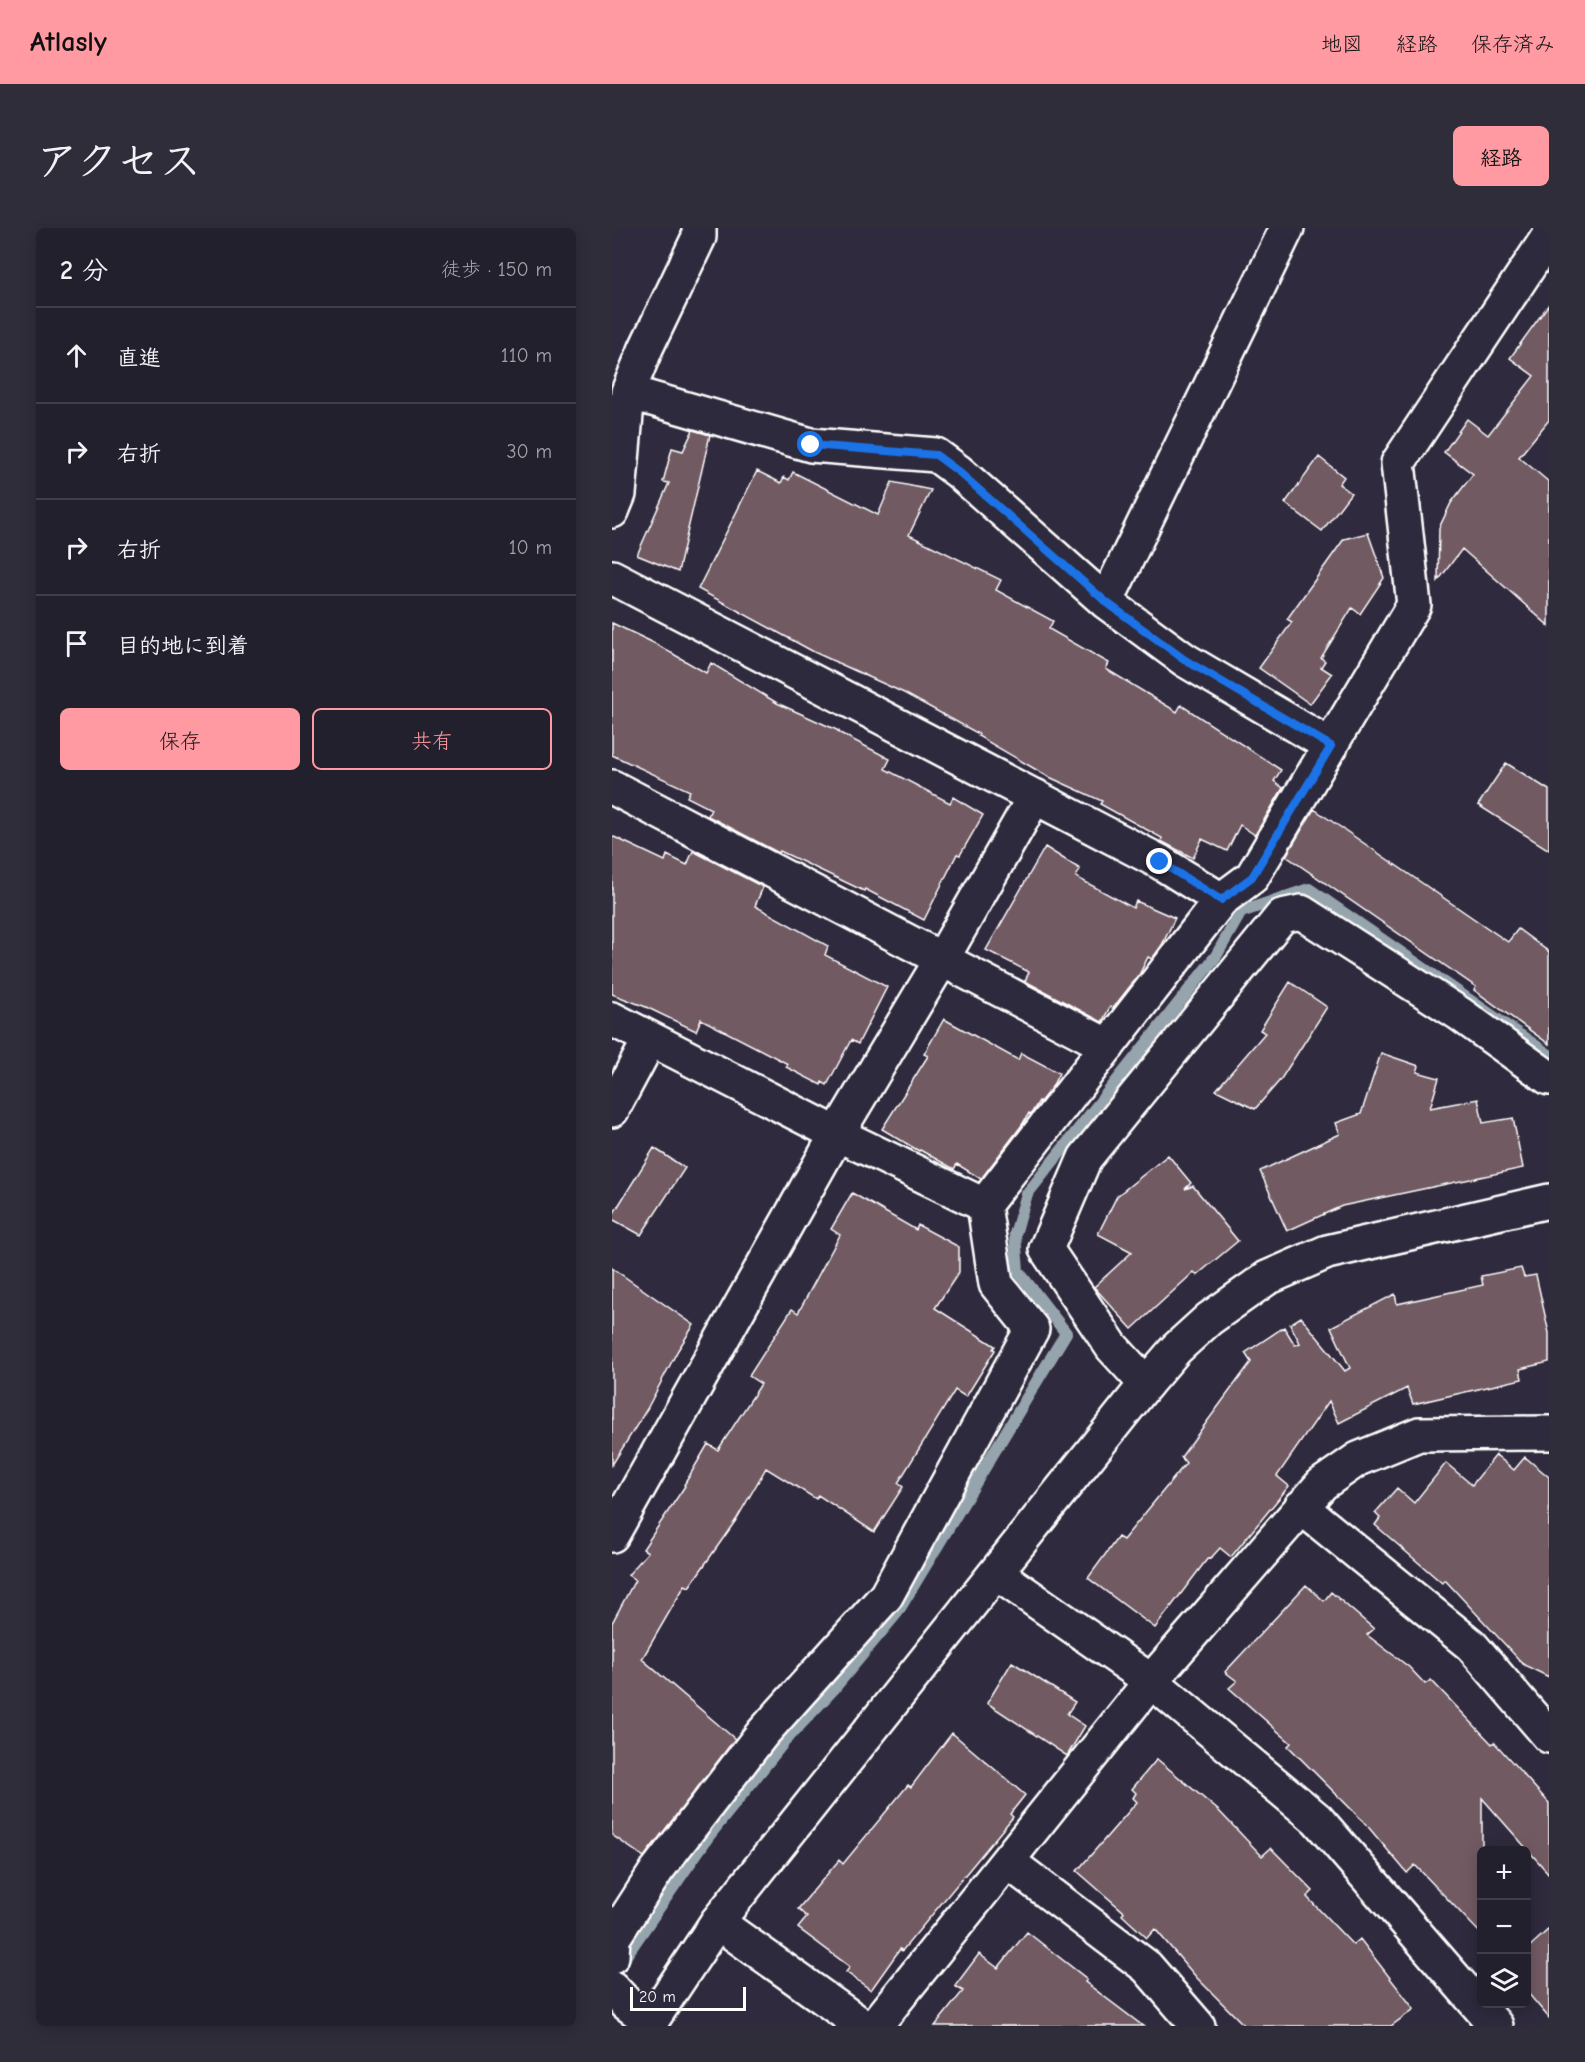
<!DOCTYPE html>
<html lang="ja">
<head>
<meta charset="utf-8">
<style>
  body { margin:0; font-family:"Comic Neue","Klee One",sans-serif; background:#2f2d3a; color:#f1f3f6 }
  .controls { position:absolute; right:18px; bottom:18px; display:grid; overflow:hidden; border-radius:9px; box-shadow:0 3px 15px #0003 }
  .controls button { width:54px; height:54px; display:grid; place-items:center; padding:0; border:0; border-bottom:2px solid #403e4a; background:#23202e; color:#f1f3f6; font:30px sans-serif }
  .scale { position:absolute; left:18px; bottom:15px; width:116px; box-sizing:border-box; padding-left:6px; border:3px solid #fff; border-top:0; font-size:16px; line-height:21px; white-space:nowrap; color:#fff; -webkit-text-stroke:4px #2f2a3d; paint-order:stroke }
  .stop { position:absolute; width:18px; height:18px; margin:-14px; border:4px solid #1a73e8; border-radius:50%; background:#fff }
  .stop.end { background:#1a73e8; border-color:#fff; box-shadow:0 2px 6px #0008 }
  .list { margin:0; padding:0; list-style:none }
  h2 { display:flex; justify-content:space-between; align-items:center; height:78px; margin:0; padding:0 24px; font-size:26px }
  h2 small { font-size:20px; font-weight:400; color:#a3a3aa }
  .list li { display:grid; grid-template-columns:39px 1fr auto; gap:18px; align-items:center; box-sizing:border-box; height:96px; padding:0 24px; border-top:2px solid #403e4a }
  .list b { display:block; font-size:22px; white-space:nowrap }
  .list em { font-size:20px; font-style:normal; color:#a3a3aa }
  .actions { display:flex; gap:12px; padding:18px 24px }
  .actions a { flex:1; padding:14px 0; border:2px solid #ff9aa2; border-radius:9px; text-align:center; font-size:21px; color:#ff9aa2 }
  .actions .main { background:#ff9aa2; color:#111 }
  .icon { flex:none; width:33px; height:33px; fill:none; stroke:currentColor; stroke-width:2; stroke-linecap:round; stroke-linejoin:round }
  .map { position:relative; flex:none; width:937px; height:1798px; overflow:hidden; border-radius:9px }
  header { display:flex; align-items:center; gap:36px; box-sizing:border-box; height:84px; padding:0 30px; background:#ff9aa2; color:#111 }
  header strong { font-size:28px }
  nav { display:flex; gap:33px; margin-inline-start:auto; font-size:21px }
  .intro { display:flex; align-items:center; justify-content:space-between; box-sizing:border-box; height:144px; padding:0 36px }
  h1 { margin:0; font-size:42px }
  .button { padding:15px 27px; border-radius:9px; background:#ff9aa2; color:#111; font-size:21px; font-weight:700 }
  main { display:flex; gap:36px; padding:0 36px }
  aside { flex:1; background:#23202e; border-radius:9px; box-shadow:0 3px 15px #0003 }
  .map>svg:first-child { display:block }
</style>
</head>
<body>
<header>
<strong>Atlasly</strong>
<nav><a>地図</a><a>経路</a><a>保存済み</a></nav>
</header>
<div class="intro"><h1>アクセス</h1><a class="button">経路</a></div>
<main>
<aside>
<h2>2 分<small>徒歩 · 150 m</small></h2>
<ul class="list">
<li><svg class="icon" aria-label="ahead" viewBox="0 0 24 24"><path d="M12 20V5M6 11l6-6 6 6"/></svg><div><b>直進</b></div><em>110 m</em></li>
<li><svg class="icon" aria-label="right" viewBox="0 0 24 24"><path d="M7 20v-9h11M14 6l5 5-5 5"/></svg><div><b>右折</b></div><em>30 m</em></li>
<li><svg class="icon" aria-label="right" viewBox="0 0 24 24"><path d="M7 20v-9h11M14 6l5 5-5 5"/></svg><div><b>右折</b></div><em>10 m</em></li>
<li><svg class="icon" aria-label="arrive" viewBox="0 0 24 24"><path d="M6 21V4h12l-3 4 3 4H6"/></svg><div><b>目的地に到着</b></div></li>
</ul>
<div class="actions"><a class="main">保存</a><a>共有</a></div>
</aside>
<div class="map">
<svg width="937" height="1798" viewBox="0 0 937 1798">
  <rect width="100%" height="100%" fill="#2f2a3d"/>
  <filter id="ink" filterUnits="userSpaceOnUse"><feTurbulence type="fractalNoise" baseFrequency=".0167" numOctaves="2"/><feDisplacementMap in="SourceGraphic" scale="12" xChannelSelector="R" yChannelSelector="G"/><feConvolveMatrix kernelMatrix="1 2 1 2 8 2 1 2 1" color-interpolation-filters="sRGB"/></filter>
  <g filter="url(#ink)">
    <g fill="none" stroke-linecap="round" stroke-linejoin="round">
      <path stroke="#95a4ad" stroke-width="12" d="M 9,1738 L 15,1726 L 96,1609 L 172,1514 L 220,1463 L 285,1385 L 454,1105 L 406,1043 L 403,1006 L 415,966 L 604,728 L 629,684 L 697,661 L 937,827"/>
    </g>
    <path fill="#725a63" stroke="#fff" stroke-width="1.5" d="M 937,76 L 937,192 L 907,229 L 937,254 L 937,398 L 850,321 L 826,353 L 827,300 L 839,275 L 861,246 L 832,224 L 855,191 L 876,207 L 922,148 L 898,130 Z
      M 81,202 L 98,207 L 66,344 L 25,327 L 57,255 L 51,254 L 60,220 L 71,223 Z
      M 707,229 L 732,249 L 727,256 L 739,265 L 710,303 L 673,275 Z
      M 145,243 L 169,255 L 172,249 L 177,252 L 181,244 L 266,287 L 280,254 L 319,262 L 297,307 L 389,352 L 384,362 L 441,393 L 437,401 L 497,435 L 494,441 L 565,484 L 569,477 L 669,542 L 662,553 L 671,560 L 643,607 L 628,597 L 615,623 L 590,611 L 581,630 L 549,613 L 550,610 L 488,576 L 490,573 L 435,548 L 366,508 L 367,506 L 292,465 L 202,424 L 86,361 Z
      M 756,305 L 772,350 L 748,386 L 740,380 L 709,430 L 713,433 L 709,439 L 720,446 L 698,476 L 647,440 L 680,394 L 675,391 L 732,311 Z
      M 0,395 L 42,415 L 94,445 L 99,435 L 165,475 L 227,503 L 226,504 L 278,531 L 273,541 L 338,575 L 341,569 L 371,587 L 348,627 L 345,626 L 312,692 L 253,661 L 252,663 L 168,623 L 167,625 L 96,588 L 99,581 L 75,569 L 78,563 L 0,527 Z
      M 894,535 L 937,562 L 937,622 L 866,577 Z
      M 702,581 L 896,714 L 906,701 L 937,724 L 937,816 L 862,762 L 864,759 L 674,628 Z
      M 0,608 L 53,633 L 55,627 L 75,637 L 81,623 L 151,659 L 143,678 L 216,718 L 213,727 L 275,759 L 246,816 L 239,812 L 215,857 L 210,854 L 209,857 L 174,839 L 176,836 L 89,791 L 84,803 L 34,779 L 0,766 Z
      M 433,619 L 468,641 L 464,649 L 521,680 L 524,673 L 563,690 L 550,717 L 540,731 L 536,729 L 527,747 L 501,780 L 498,779 L 490,794 L 413,753 L 417,744 L 374,722 Z
      M 678,754 L 715,779 L 669,851 L 643,881 L 604,862 L 653,805 L 648,802 Z
      M 332,791 L 406,832 L 409,825 L 447,845 L 440,859 L 428,874 L 427,873 L 419,886 L 417,885 L 410,897 L 369,951 L 345,936 L 342,941 L 308,922 L 307,923 L 270,901 L 316,828 L 312,826 Z
      M 769,825 L 807,838 L 805,844 L 827,850 L 818,880 L 866,871 L 871,895 L 901,890 L 911,940 L 730,978 L 675,1003 L 648,943 L 728,906 L 724,895 L 749,886 Z
      M 42,920 L 73,940 L 29,1007 L 0,991 L 0,988 Z
      M 556,927 L 579,955 L 573,961 L 581,958 L 626,1013 L 585,1047 L 582,1044 L 520,1101 L 482,1059 L 520,1024 L 486,1006 L 505,968 Z
      M 240,965 L 304,1002 L 306,997 L 347,1019 L 347,1044 L 323,1080 L 383,1118 L 381,1121 L 383,1122 L 354,1169 L 343,1162 L 286,1255 L 291,1259 L 262,1304 L 206,1267 L 204,1271 L 154,1240 L 124,1292 L 77,1359 L 73,1357 L 30,1431 L 123,1511 L 32,1629 L 0,1607 L 0,1395 L 23,1352 L 16,1347 L 36,1324 L 31,1321 L 73,1258 L 72,1257 L 96,1216 L 106,1222 L 149,1156 L 137,1148 L 180,1081 L 186,1085 L 228,1007 L 219,1001 Z
      M 0,1040 L 82,1097 L 66,1122 L 35,1181 L 0,1237 Z
      M 909,1040 L 912,1049 L 924,1047 L 937,1105 L 937,1134 L 908,1141 L 910,1151 L 801,1176 L 795,1160 L 727,1195 L 717,1173 L 665,1248 L 677,1258 L 619,1329 L 608,1320 L 598,1331 L 596,1330 L 543,1400 L 476,1350 L 506,1309 L 511,1312 L 574,1235 L 569,1229 L 639,1134 L 633,1125 L 672,1099 L 683,1117 L 688,1115 L 678,1096 L 689,1089 L 733,1143 L 738,1140 L 719,1099 L 783,1066 L 785,1076 L 871,1057 L 869,1048 Z
      M 884,1227 L 902,1242 L 913,1229 L 937,1249 L 937,1449 L 912,1437 L 833,1352 L 830,1355 L 763,1297 L 768,1290 L 763,1285 L 785,1260 L 802,1275 L 834,1235 L 860,1257 Z
      M 694,1357 L 712,1373 L 719,1364 L 762,1401 L 755,1407 L 797,1439 L 813,1456 L 819,1452 L 880,1516 L 882,1514 L 937,1575 L 937,1646 L 870,1570 L 870,1707 L 803,1637 L 795,1645 L 752,1594 L 676,1518 L 679,1515 L 617,1460 L 625,1453 L 613,1444 Z
      M 400,1434 L 463,1474 L 455,1486 L 473,1498 L 455,1528 L 375,1475 Z
      M 340,1505 L 413,1567 L 398,1586 L 401,1589 L 290,1723 L 288,1721 L 259,1762 L 234,1744 L 238,1739 L 186,1700 L 195,1689 L 186,1681 L 227,1632 L 231,1636 L 296,1557 L 299,1559 Z
      M 545,1531 L 607,1583 L 650,1628 L 659,1620 L 701,1663 L 695,1669 L 741,1717 L 748,1711 L 802,1781 L 779,1798 L 633,1798 L 585,1750 L 543,1701 L 535,1710 L 510,1687 L 512,1684 L 465,1643 L 525,1574 L 521,1570 L 524,1565 L 520,1561 Z
      M 937,1701 L 937,1790 L 915,1764 L 915,1721 Z
      M 415,1704 L 475,1751 L 473,1754 L 531,1798 L 323,1798 L 351,1763 L 343,1758 L 367,1726 L 386,1740 Z"/>
    <g fill="none" stroke-linecap="round" stroke-linejoin="round">
      <g stroke="#fff" stroke-width="38">
        <path id="minor" d="M 16,164 L 199,217 L 324,227 L 347,244 L 494,374 L 573,432 L 719,518
          M 0,283 L 7,266 L 16,164 L 34,120 L 87,9 L 87,0
          M 0,349 L 548,634 L 609,672
          M 494,374 L 675,0
          M 0,559 L 496,818
          M 0,791 L 225,906 L 372,977
          M 0,882 L 38,811
          M 534,1156 L 500,1119 L 434,1021 L 473,930 L 670,688 L 689,684 L 848,786 L 937,850
          M 689,1279 L 859,1417 L 937,1508
          M 0,1307 L 225,906 L 330,731 L 423,568
          M 384,1345 L 539,1453 L 705,1591 L 884,1798
          M 395,1633 L 535,1739 L 586,1798
          M 105,1694 L 251,1798
          M 0,1728 L 1,1710 L 45,1642 L 150,1506 L 274,1368 L 420,1101 L 384,1056 L 372,977 L 609,672 L 640,649 L 802,377 L 786,235 L 937,8
          M 0,1760 L 14,1775 L 38,1793
          M 263,1798 L 539,1453 L 710,1256 L 746,1231 L 807,1206 L 937,1205"/>
      </g>
      <g stroke="#fff" stroke-width="38">
        <path id="tertiary" d="M 36,1798 L 105,1694 L 534,1156 L 564,1121 L 597,1091 L 655,1050 L 715,1024 L 937,973"/>
      </g>
      <use href="#minor" stroke="#2f2a3d" stroke-width="33"/>
      <use href="#tertiary" stroke="#2f2a3d" stroke-width="33"/>
    </g>
  </g>
  <g fill="none" stroke-linecap="round" stroke-linejoin="round" filter="url(#ink)">
    <path stroke="#1a73e8" stroke-width="8" d="M 199,217 L 324,227 L 347,244 L 494,374 L 573,432 L 719,518 L 640,649 L 609,672 L 548,634"/>
  </g>
</svg>
<div class="controls">
<button>+</button>
<button>−</button>
<button><svg class="icon" aria-label="layers" viewBox="0 0 24 24"><path d="M12 4l9 5-9 5-9-5zM3 14l9 5 9-5"/></svg></button>
</div>
<div class="scale">20 m</div>
<div class="stop" style="left:199px;top:217px"></div>
<div class="stop end" style="left:548px;top:634px"></div>
</div>
</main>
</body>
</html>
